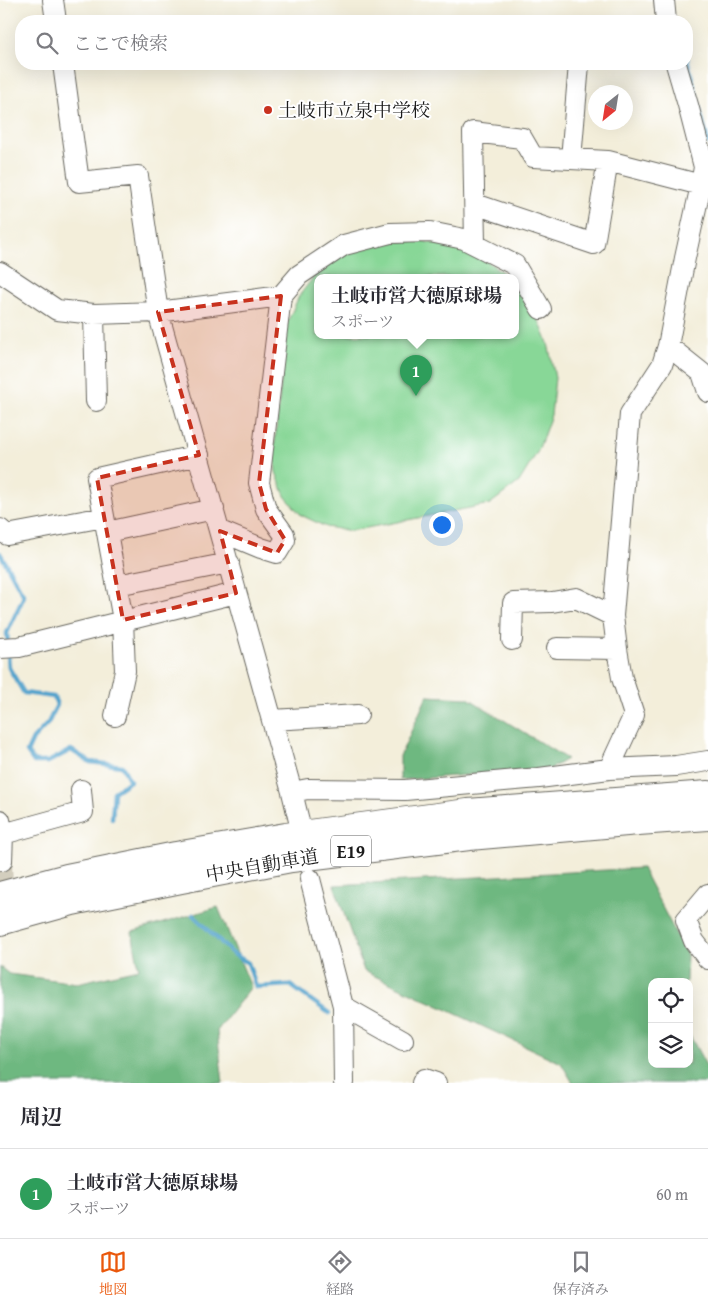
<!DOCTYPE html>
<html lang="ja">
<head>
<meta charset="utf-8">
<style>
  body { margin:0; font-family:"Gentium Book Plus","Noto Serif JP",serif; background:#f2f2f3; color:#2b2b33 }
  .controls { position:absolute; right:15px; bottom:15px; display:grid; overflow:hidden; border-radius:10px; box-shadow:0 5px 20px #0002 }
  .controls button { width:45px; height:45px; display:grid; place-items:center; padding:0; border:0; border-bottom:1px solid #e1e1e2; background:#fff; color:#2b2b33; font:25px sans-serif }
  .compass { position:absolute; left:588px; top:85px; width:45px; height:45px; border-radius:50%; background:#fff; box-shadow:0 5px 20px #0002; rotate:210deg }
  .you { position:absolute; left:441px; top:524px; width:18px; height:18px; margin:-12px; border:4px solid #fff; border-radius:50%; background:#1a73e8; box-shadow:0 0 0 8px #1a73e833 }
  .badge { display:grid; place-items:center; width:32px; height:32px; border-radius:50%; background:#ea580c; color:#fff; font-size:16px; font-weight:700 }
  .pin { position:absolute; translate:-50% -41px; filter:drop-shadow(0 1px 2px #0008) }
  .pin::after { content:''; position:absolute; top:26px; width:18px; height:15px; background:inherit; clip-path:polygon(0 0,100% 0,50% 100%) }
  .popup { position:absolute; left:314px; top:274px; width:205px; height:65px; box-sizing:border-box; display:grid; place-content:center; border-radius:10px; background:#fff; filter:drop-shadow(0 1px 4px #0005); font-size:16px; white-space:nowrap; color:#7c7c81 }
  .popup b { font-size:19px; color:#2b2b33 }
  .popup::after { content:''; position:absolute; left:50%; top:100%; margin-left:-10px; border:10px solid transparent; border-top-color:#fff }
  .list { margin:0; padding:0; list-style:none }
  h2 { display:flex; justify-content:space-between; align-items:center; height:65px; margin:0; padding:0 20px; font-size:21px }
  h2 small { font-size:16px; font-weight:400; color:#7c7c81 }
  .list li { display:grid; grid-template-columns:32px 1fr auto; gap:15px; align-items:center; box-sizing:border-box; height:90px; padding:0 20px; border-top:1px solid #e1e1e2 }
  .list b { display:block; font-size:19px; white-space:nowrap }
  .list p { margin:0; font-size:16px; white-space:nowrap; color:#7c7c81 }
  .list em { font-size:16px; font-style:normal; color:#7c7c81 }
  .icon { flex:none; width:28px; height:28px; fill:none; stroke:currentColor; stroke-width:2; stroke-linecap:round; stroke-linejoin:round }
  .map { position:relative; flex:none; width:708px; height:1083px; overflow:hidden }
  .search { position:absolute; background:#fff; box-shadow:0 5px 20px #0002; left:15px; right:15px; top:15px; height:55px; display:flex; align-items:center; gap:12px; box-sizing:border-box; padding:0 18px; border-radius:20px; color:#7c7c81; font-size:19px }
  .sheet { height:155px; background:#fff }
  nav { display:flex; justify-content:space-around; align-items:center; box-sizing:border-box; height:70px; border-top:1px solid #e1e1e2; background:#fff; font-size:14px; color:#7c7c81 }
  nav a { display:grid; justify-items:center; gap:2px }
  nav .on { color:#ea580c }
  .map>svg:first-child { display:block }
</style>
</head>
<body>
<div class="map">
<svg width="708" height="1083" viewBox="0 0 708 1083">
  <rect width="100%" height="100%" fill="#fff"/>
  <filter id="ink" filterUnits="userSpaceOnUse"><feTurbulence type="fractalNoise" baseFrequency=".02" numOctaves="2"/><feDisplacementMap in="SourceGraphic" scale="10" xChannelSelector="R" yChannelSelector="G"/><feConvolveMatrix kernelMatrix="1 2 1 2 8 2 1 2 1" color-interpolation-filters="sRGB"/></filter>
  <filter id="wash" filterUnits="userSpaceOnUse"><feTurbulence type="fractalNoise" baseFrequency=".0096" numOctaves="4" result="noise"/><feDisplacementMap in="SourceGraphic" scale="20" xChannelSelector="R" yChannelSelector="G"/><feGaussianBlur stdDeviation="1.12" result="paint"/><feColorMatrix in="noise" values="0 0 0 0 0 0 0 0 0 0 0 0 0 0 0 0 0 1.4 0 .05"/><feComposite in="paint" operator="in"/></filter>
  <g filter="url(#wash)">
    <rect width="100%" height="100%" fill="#f3eeda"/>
    <path fill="#88d797" stroke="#527a5a" d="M 422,241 L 456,248 L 488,262 L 509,277 L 317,277 L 317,335 L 515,335 L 515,282 L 535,311 L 548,343 L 555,378 L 551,415 L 538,451 L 519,482 L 490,504 L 351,531 L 326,527 L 301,515 L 285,496 L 276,472 L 274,451 L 287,323 L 299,296 L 319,270 L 350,250 L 382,242 Z"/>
    <path fill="#6eb880" stroke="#456a4e" d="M 427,696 L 468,698 L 567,759 L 550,769 L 400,780 L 400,756 Z
      M 642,868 L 687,955 L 686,982 L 652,982 L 652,1064 L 689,1064 L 689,1034 L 708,1069 L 708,1083 L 573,1083 L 561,1063 L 364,971 L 334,885 Z
      M 218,907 L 251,987 L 217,1031 L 223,1083 L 0,1083 L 0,967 L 9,974 L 77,983 L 139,969 L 132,932 Z"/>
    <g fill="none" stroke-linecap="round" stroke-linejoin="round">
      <path stroke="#52a3cc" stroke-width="4.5" d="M 687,58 L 708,143
        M 0,553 L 24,596 L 7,633 L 8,644
        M 8,654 L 9,668 L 24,693 L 54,697 L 57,705 L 48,723 L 33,739 L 27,752 L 34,762 L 48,762 L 71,750 L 90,762 L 122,766 L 130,781 L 114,792 L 112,818
        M 193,915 L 232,953 L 248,963 L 256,987 L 290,985 L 329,1013"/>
    </g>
  </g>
  <g filter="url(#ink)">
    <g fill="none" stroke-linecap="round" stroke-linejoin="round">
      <path stroke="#d3cebe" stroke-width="20" stroke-dasharray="20 10" stroke-linecap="butt" d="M 2,861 L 4,909"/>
      <g stroke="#67665e" stroke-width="22">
        <path id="minor" d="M 53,0 L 56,21
          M 664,0 L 666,21
          M 63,64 L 79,182 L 138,176 L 158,312 L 292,792 L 299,821
          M 571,159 L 579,64
          M 475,204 L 594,244 L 608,161
          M 475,244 L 473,132 L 522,138 L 533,157 L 608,161 L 701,185
          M 0,272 L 57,310 L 94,314 L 158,312 L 281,296
          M 94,314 L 96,401
          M 668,346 L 702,373 L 708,392
          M 0,529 L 7,535 L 104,517
          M 220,531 L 261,548 L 277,553 L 285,540 L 284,534 L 266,509 L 259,483 L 281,296 L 299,275 L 344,245 L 390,233 L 430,232 L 464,239 L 515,265 L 541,309
          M 107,532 L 214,509
          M 117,585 L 229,563
          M 512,640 L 513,603 L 552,602 L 576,598 L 613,616
          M 0,648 L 19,647 L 236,593
          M 557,648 L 617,649
          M 115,716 L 125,671 L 123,620 L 97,478 L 199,455
          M 272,720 L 358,715
          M 609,769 L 634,715 L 622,678 L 617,649 L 613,616 L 630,414 L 662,365 L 668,346 L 685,258 L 701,185 L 704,167 L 688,105 L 676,64
          M 292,792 L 308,789 L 405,790 L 539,778 L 609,769 L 676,766 L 708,761
          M 0,820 L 3,834 L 2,861
          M 3,834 L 83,812 L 81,790
          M 310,879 L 343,1006 L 344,1083
          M 708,894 L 686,920 L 694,941 L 708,959
          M 343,1006 L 403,1040
          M 422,1083 L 424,1079 L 436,1083"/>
      </g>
      <g stroke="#67665e" stroke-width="30">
        <path id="highway" d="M 0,896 L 67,878 L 176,856 L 286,837 L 468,813 L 708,795
          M 0,921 L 72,901 L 181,879 L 291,858 L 469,836 L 638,821 L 708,816"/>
      </g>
      <use href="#minor" stroke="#fff" stroke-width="20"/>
      <use href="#highway" stroke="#fff" stroke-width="28"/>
    </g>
  </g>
  <path fill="#c8321e" fill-opacity="0.2" stroke="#c8321e" stroke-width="4" stroke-dasharray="10 6" stroke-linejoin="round" d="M 281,296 L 259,483 L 266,509 L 285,540 L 277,553 L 220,531 L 236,593 L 123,620 L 97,478 L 199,455 L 158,312 Z"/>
  <circle fill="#c8321e" stroke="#fff" stroke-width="2" cx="268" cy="110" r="5"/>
  <g text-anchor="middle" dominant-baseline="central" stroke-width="4" stroke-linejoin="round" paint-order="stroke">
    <rect fill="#fff" stroke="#606060" stroke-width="1" x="331" y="835.5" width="40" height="31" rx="4"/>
    <g font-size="18" font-weight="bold" fill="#1c1c1c">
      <text x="351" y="851">E19</text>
    </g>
    <g font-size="19" fill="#1c1c1c" stroke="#fff" text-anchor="start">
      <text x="278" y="110">土岐市立泉中学校</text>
    </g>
    <g font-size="19" fill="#1c1c1c" stroke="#fff">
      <text transform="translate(262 865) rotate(-10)">中央自動車道</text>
    </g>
  </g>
</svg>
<div class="controls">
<button><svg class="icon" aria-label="locate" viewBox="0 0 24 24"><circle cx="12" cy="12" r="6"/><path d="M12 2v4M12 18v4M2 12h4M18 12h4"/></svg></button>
<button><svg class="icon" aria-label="layers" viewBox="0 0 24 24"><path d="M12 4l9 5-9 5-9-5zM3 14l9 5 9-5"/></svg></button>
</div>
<svg class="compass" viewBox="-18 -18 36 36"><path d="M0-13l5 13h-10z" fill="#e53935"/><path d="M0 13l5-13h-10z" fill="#7c7c81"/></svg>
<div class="you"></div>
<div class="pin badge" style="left:416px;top:396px;background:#2e9e5b">1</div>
<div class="popup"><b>土岐市営大徳原球場</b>スポーツ</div>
<div class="search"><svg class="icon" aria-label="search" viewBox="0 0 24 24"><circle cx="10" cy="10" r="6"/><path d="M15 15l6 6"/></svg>ここで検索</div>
</div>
<section class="sheet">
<h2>周辺<small></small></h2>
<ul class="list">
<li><span class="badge" style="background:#2e9e5b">1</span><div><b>土岐市営大徳原球場</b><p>スポーツ</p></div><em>60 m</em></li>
</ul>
</section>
<nav>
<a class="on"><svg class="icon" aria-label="map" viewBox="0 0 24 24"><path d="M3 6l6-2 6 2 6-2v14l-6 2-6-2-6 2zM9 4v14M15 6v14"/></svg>地図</a>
<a><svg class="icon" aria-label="directions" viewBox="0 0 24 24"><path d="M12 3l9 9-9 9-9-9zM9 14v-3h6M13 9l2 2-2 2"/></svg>経路</a>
<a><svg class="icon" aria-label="saved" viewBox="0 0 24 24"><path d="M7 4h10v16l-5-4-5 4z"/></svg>保存済み</a>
</nav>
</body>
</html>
